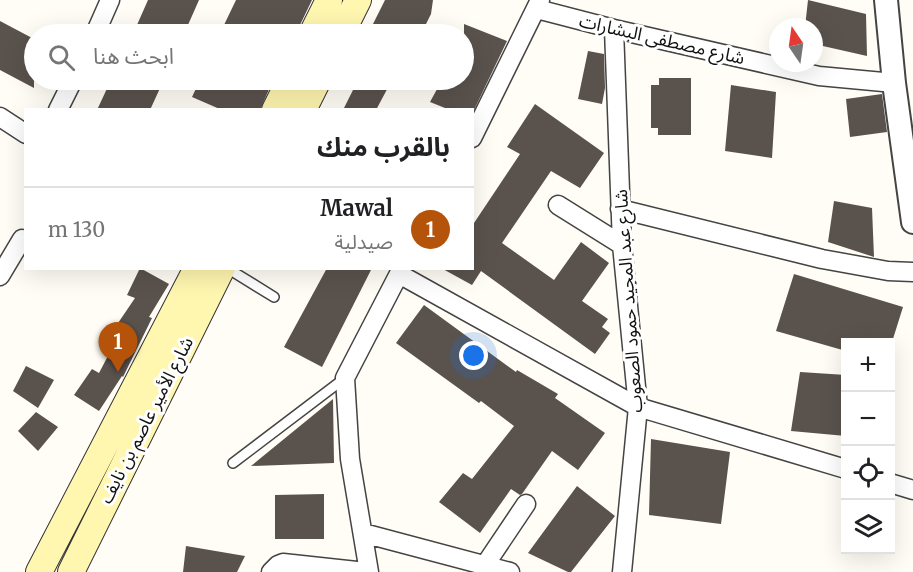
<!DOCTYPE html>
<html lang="ar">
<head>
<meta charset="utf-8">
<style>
  body { margin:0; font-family:Merriweather,"Noto Sans Arabic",serif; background:#f6f6f6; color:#202124; direction:rtl }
  .controls { position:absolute; right:18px; bottom:18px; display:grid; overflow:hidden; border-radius:0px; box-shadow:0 6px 24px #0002 }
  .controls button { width:54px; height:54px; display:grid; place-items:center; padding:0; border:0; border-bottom:2px solid #e0e0e0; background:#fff; color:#202124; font:30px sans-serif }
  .compass { position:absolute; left:769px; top:18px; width:54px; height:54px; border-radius:50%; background:#fff; box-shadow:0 6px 24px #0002; rotate:347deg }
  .you { position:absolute; left:474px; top:356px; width:21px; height:21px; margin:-15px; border:4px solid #fff; border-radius:50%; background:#1a73e8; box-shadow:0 0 0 9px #1a73e833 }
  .badge { display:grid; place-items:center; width:39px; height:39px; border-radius:50%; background:#b45309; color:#fff; font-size:20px; font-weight:700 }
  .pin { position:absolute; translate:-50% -50px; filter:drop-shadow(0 2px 3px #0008) }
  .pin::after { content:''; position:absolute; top:32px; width:21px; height:18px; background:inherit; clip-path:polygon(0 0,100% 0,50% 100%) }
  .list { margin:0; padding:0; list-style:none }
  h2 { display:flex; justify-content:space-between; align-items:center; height:78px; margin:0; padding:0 24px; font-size:26px }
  h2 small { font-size:20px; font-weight:400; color:#757577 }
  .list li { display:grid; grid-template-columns:39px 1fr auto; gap:18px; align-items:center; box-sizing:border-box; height:84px; padding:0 24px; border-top:2px solid #e0e0e0 }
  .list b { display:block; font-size:22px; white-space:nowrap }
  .list p { margin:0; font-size:20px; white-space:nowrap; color:#757577 }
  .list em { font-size:20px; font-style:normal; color:#757577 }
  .icon { flex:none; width:33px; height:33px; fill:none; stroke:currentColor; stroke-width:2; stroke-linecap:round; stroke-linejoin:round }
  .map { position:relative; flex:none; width:913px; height:572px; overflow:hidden; direction:ltr }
  .search { position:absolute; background:#fff; box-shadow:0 6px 24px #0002; left:24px; top:24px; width:450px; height:66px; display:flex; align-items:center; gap:15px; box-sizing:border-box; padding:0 21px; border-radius:33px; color:#757577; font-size:22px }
  .panel { position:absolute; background:#fff; box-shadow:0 6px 24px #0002; left:24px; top:108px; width:450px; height:162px; border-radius:0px; direction:rtl }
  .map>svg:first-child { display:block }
</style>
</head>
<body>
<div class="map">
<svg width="913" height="572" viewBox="0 0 913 572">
  <rect width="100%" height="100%" fill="#fffdf5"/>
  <path fill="#5a524d" d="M 148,0 L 199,0 L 184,34 L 133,34 Z
    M 236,0 L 312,0 L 299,27 L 297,34 L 247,34 L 224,25 Z
    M 385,0 L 433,0 L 431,14 L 421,34 L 368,34 Z
    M 808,0 L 866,14 L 867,56 L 814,44 L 814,27 L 805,27 Z
    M 0,21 L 34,39 L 34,88 L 0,70 Z
    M 464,24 L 507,41 L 474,110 L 450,110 L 430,102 L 442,80 L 464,80 Z
    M 588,51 L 604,54 L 605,88 L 602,104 L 578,99 Z
    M 659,78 L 691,78 L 691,135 L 658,135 L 658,128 L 651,128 L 651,85 L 659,85 Z
    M 111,80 L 147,80 L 161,86 L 150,110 L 97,110 Z
    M 200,80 L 273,80 L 260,110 L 222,110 L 192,97 Z
    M 358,80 L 392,80 L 376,110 L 343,110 Z
    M 731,85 L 776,92 L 772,158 L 725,151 Z
    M 882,94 L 887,132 L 850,137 L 846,99 Z
    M 535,104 L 604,153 L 580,188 L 551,171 L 502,243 L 554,280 L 581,242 L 609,263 L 582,301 L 608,319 L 602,327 L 610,333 L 595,354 L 481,271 L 472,285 L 441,268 L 472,268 L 472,226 L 520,154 L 507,147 Z
    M 834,201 L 872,208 L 874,257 L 828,242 Z
    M 140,268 L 169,284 L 149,317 L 152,318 L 123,377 L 122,376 L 99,411 L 74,395 L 92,369 L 99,373 L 120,333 L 114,329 L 135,298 L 127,295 Z
    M 327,268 L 372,268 L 322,367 L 284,347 Z
    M 794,274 L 903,307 L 892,342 L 846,342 L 846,351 L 776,331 Z
    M 424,305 L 516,372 L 517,370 L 558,394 L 555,398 L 605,433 L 578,470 L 552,451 L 522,494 L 520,495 L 511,489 L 480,533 L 439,502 L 463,473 L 472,479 L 514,426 L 481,401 L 479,403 L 396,343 Z
    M 26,366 L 54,380 L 38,408 L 13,391 Z
    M 800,372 L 846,375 L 846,436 L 791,431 Z
    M 333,399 L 334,463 L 251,466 Z
    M 36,412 L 58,427 L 38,451 L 18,431 Z
    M 651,439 L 730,452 L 721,524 L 649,515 Z
    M 577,486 L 615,516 L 571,572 L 568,572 L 528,553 Z
    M 324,494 L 324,539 L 275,539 L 275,495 Z
    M 186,546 L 245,556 L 237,572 L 183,572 Z"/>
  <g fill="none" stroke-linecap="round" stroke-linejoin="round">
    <g stroke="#444" stroke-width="12">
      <path id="service" d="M 227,268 L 274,297
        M 233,463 L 345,378"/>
    </g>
    <g stroke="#444" stroke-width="21">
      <path id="minor" d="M 537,9 L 614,29 L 819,76 L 894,83
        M 614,29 L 622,245 L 638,407 L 622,572
        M 95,34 L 110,0
        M 58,110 L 73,80
        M 0,117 L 26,134
        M 472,138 L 540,0
        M 558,205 L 622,245
        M 620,209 L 822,259 L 888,271 L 913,272
        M 399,274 L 638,407 L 846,469
        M 0,276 L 22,239
        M 890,483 L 913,490
        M 363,533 L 510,572
        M 485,565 L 526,504
        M 271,572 L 278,565 L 283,563 L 366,572
        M 369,572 L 350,459 L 345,378 L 402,268"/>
    </g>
    <g stroke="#444" stroke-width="26">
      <path id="tertiary" d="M 886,0 L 894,83 L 913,222"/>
    </g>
    <g stroke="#333" stroke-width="28">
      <path id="secondary" d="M 312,34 L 329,0
        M 341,34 L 358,0
        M 275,110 L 290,80
        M 303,110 L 318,80
        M 39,572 L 197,268
        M 71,572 L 222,268"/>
    </g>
    <use href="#service" stroke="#fff" stroke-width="9"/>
    <use href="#minor" stroke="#fff" stroke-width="18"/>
    <use href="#tertiary" stroke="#fff" stroke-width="22"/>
    <use href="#secondary" stroke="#fff6b0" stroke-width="26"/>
  </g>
  <g text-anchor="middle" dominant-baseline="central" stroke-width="6" stroke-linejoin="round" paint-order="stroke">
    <g font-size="18" fill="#111" stroke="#fff">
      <text transform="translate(662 39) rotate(13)">شارع مصطفى البشارات</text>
      <text transform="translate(628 301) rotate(-94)">شارع عبد المجيد حمود الصعوب</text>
      <text transform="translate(146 420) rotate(-63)">شارع الأمير عاصم بن نايف</text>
    </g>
  </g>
</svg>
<div class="controls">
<button>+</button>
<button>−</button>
<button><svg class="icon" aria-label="locate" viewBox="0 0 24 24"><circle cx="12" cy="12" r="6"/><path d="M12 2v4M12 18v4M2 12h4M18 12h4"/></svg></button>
<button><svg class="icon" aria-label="layers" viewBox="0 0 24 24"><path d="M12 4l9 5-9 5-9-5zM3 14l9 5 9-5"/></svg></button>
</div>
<svg class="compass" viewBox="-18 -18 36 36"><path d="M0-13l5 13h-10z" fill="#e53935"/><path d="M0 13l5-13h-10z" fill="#757577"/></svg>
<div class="you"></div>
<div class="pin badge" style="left:118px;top:372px">1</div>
<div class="search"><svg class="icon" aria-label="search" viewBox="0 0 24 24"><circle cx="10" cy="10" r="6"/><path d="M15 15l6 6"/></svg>ابحث هنا</div>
<section class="panel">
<h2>بالقرب منك<small></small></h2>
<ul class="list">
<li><span class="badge">1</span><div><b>Mawal</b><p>صيدلية</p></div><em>130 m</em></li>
</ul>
</section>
</div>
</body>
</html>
